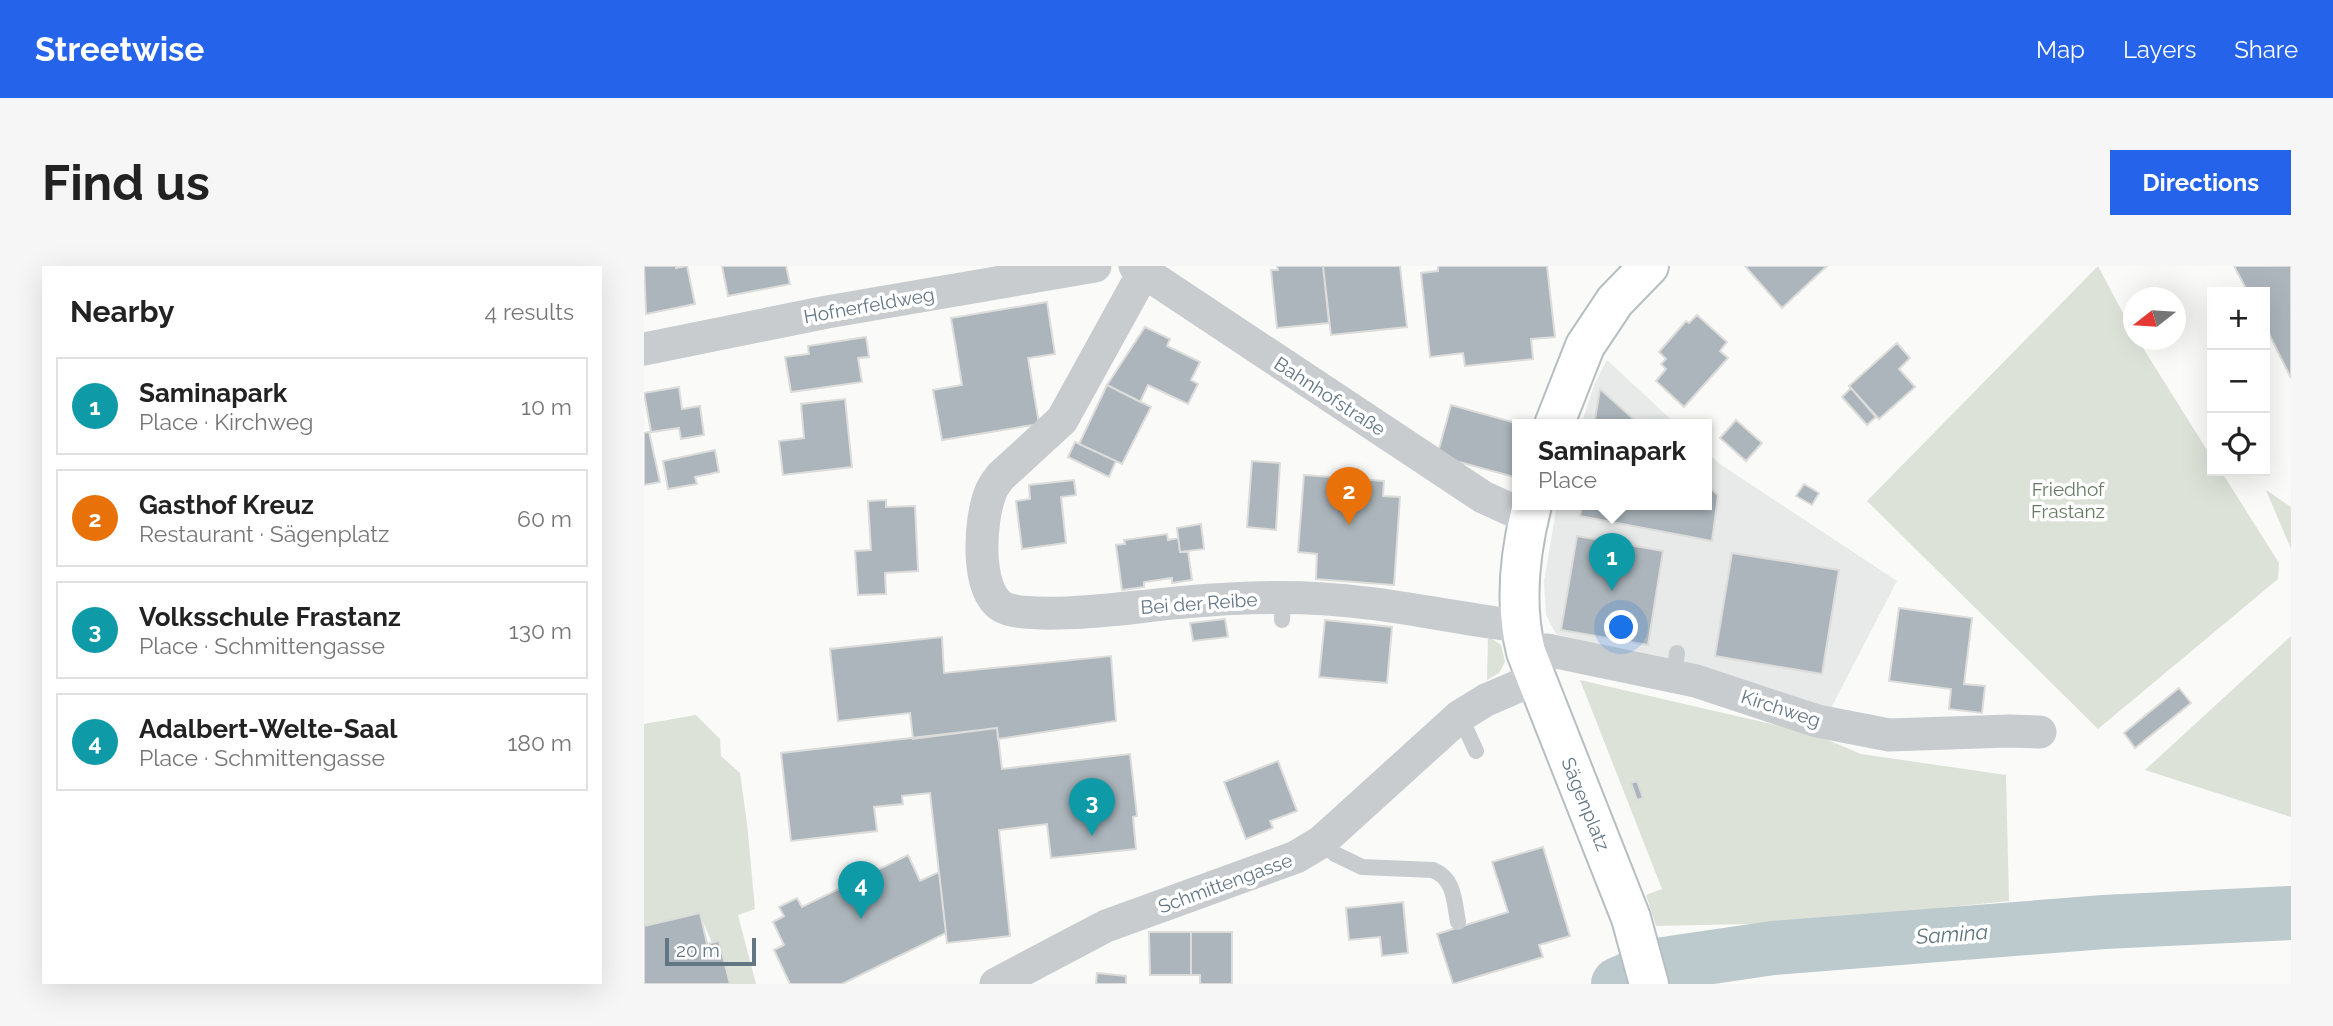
<!DOCTYPE html>
<html lang="en">
<head>
<meta charset="utf-8">
<style>
  body { margin:0; font-family:Raleway,sans-serif; background:#f6f6f6; color:#222 }
  .controls { position:absolute; right:21px; top:21px; display:grid; overflow:hidden; border-radius:0px; box-shadow:0 7px 28px #0002 }
  .controls button { width:63px; height:63px; display:grid; place-items:center; padding:0; border:0; border-bottom:2px solid #e0e0e0; background:#fff; color:#222; font:35px sans-serif }
  .compass { position:absolute; left:1479px; top:21px; width:63px; height:63px; border-radius:50%; background:#fff; box-shadow:0 7px 28px #0002; rotate:253deg }
  .scale { position:absolute; left:21px; bottom:18px; width:91px; box-sizing:border-box; padding-left:7px; border:4px solid #637684; border-top:0; font-size:19px; line-height:24px; white-space:nowrap; color:#637684; -webkit-text-stroke:5px #fff; paint-order:stroke }
  .you { position:absolute; left:978px; top:362px; width:24px; height:24px; margin:-18px; border:5px solid #fff; border-radius:50%; background:#1a73e8; box-shadow:0 0 0 10px #1a73e833 }
  .badge { display:grid; place-items:center; width:46px; height:46px; border-radius:50%; background:#2563eb; color:#fff; font-size:23px; font-weight:700 }
  .pin { position:absolute; translate:-50% -58px; filter:drop-shadow(0 2px 4px #0008) }
  .pin::after { content:''; position:absolute; top:37px; width:24px; height:21px; background:inherit; clip-path:polygon(0 0,100% 0,50% 100%) }
  .popup { position:absolute; left:868px; top:153px; width:200px; height:91px; box-sizing:border-box; display:grid; place-content:center; border-radius:0px; background:#fff; filter:drop-shadow(0 2px 5px #0005); font-size:23px; white-space:nowrap; color:#767676 }
  .popup b { font-size:26px; color:#222 }
  .popup::after { content:''; position:absolute; left:50%; top:100%; margin-left:-14px; border:14px solid transparent; border-top-color:#fff }
  .list { margin:0; padding:0; list-style:none }
  h2 { display:flex; justify-content:space-between; align-items:center; height:91px; margin:0; padding:0 28px; font-size:30px }
  h2 small { font-size:23px; font-weight:400; color:#767676 }
  .list li { display:grid; grid-template-columns:46px 1fr auto; gap:21px; align-items:center; box-sizing:border-box; height:98px; margin:0 14px 14px; padding:0 14px; border:2px solid #e0e0e0; border-radius:0px }
  .list b { display:block; font-size:26px; white-space:nowrap }
  .list p { margin:0; font-size:23px; white-space:nowrap; color:#767676 }
  .list em { font-size:23px; font-style:normal; color:#767676 }
  .icon { flex:none; width:38px; height:38px; fill:none; stroke:currentColor; stroke-width:2; stroke-linecap:round; stroke-linejoin:round }
  .map { position:relative; flex:none; width:1647px; height:718px; overflow:hidden; border-radius:0px }
  header { display:flex; align-items:center; gap:42px; box-sizing:border-box; height:98px; padding:0 35px; background:#2563eb; color:#fff }
  header strong { font-size:33px }
  nav { display:flex; gap:38px; margin-inline-start:auto; font-size:24px }
  .intro { display:flex; align-items:center; justify-content:space-between; box-sizing:border-box; height:168px; padding:0 42px }
  h1 { margin:0; font-size:49px }
  .button { padding:18px 32px; border-radius:0px; background:#2563eb; color:#fff; font-size:24px; font-weight:700 }
  main { display:flex; gap:42px; padding:0 42px }
  aside { flex:1; background:#fff; border-radius:0px; box-shadow:0 7px 28px #0002 }
  .map>svg:first-child { display:block }
</style>
</head>
<body>
<header>
<strong>Streetwise</strong>
<nav><a>Map</a><a>Layers</a><a>Share</a></nav>
</header>
<div class="intro"><h1>Find us</h1><a class="button">Directions</a></div>
<main>
<aside>
<h2>Nearby<small>4 results</small></h2>
<ul class="list">
<li><span class="badge" style="background:#0f9aa8">1</span><div><b>Saminapark</b><p>Place · Kirchweg</p></div><em>10 m</em></li>
<li><span class="badge" style="background:#e8710a">2</span><div><b>Gasthof Kreuz</b><p>Restaurant · Sägenplatz</p></div><em>60 m</em></li>
<li><span class="badge" style="background:#0f9aa8">3</span><div><b>Volksschule Frastanz</b><p>Place · Schmittengasse</p></div><em>130 m</em></li>
<li><span class="badge" style="background:#0f9aa8">4</span><div><b>Adalbert-Welte-Saal</b><p>Place · Schmittengasse</p></div><em>180 m</em></li>
</ul>
</aside>
<div class="map">
<svg width="1647" height="718" viewBox="0 0 1647 718">
  <rect width="100%" height="100%" fill="#fafaf8"/>
  <path fill="#e8e9e9" d="M 963,94 L 1033,159 L 937,159 L 950,119 Z
    M 1063,186 L 1076,198 L 1253,315 L 1187,442 L 912,368 L 902,349 L 900,315 L 913,239 L 1062,239 Z"/>
  <path fill="#dce2d8" d="M 1454,0 L 1489,66 L 1490,74 L 1494,74 L 1568,192 L 1568,205 L 1577,205 L 1635,297 L 1634,313 L 1454,463 L 1223,235 Z
    M 1622,224 L 1647,241 L 1647,283 Z
    M 844,370 L 857,379 L 861,396 L 855,407 L 843,414 Z
    M 1647,370 L 1647,551 L 1501,504 Z
    M 936,414 L 1167,467 L 1217,488 L 1362,509 L 1365,635 L 1153,657 L 1012,660 L 1002,629 L 1018,623 Z
    M 52,449 L 76,473 L 77,490 L 96,507 L 103,557 L 111,643 L 94,649 L 112,718 L 85,718 L 56,648 L 0,660 L 0,458 Z"/>
  <g fill="none" stroke-linecap="round" stroke-linejoin="round">
    <path stroke="#bdcacd" stroke-width="54" d="M 974,718 L 1020,698 L 1129,682 L 1460,656 L 1647,647"/>
  </g>
  <path fill="#abb5bb" stroke="#dcdcda" stroke-width="2" d="M 0,0 L 32,0 L 32,2 L 43,0 L 51,38 L 2,48 Z
    M 78,0 L 142,0 L 146,18 L 84,30 Z
    M 633,0 L 679,0 L 685,57 L 633,62 L 627,4 L 634,4 Z
    M 679,0 L 756,0 L 763,61 L 687,69 Z
    M 794,0 L 903,0 L 911,71 L 887,73 L 889,93 L 821,100 L 819,87 L 786,91 L 777,7 L 794,5 Z
    M 1101,0 L 1183,0 L 1138,42 Z
    M 1590,0 L 1647,0 L 1647,112 L 1621,60 L 1621,26 L 1604,26 Z
    M 403,36 L 411,88 L 384,92 L 395,158 L 298,174 L 289,124 L 318,119 L 307,52 Z
    M 1053,49 L 1083,76 L 1076,85 L 1084,92 L 1040,141 L 1012,115 L 1022,103 L 1017,98 L 1022,93 L 1015,86 L 1042,55 L 1045,57 Z
    M 501,61 L 526,73 L 523,80 L 556,96 L 547,114 L 554,118 L 544,138 L 504,119 L 496,136 L 463,119 Z
    M 222,71 L 225,91 L 214,92 L 218,116 L 147,126 L 141,91 L 165,88 L 164,80 Z
    M 1253,77 L 1266,92 L 1255,103 L 1271,121 L 1235,153 L 1205,120 Z
    M 463,119 L 507,141 L 478,198 L 435,178 Z
    M 35,121 L 38,143 L 56,140 L 60,169 L 37,173 L 35,162 L 7,166 L 0,127 Z
    M 1207,122 L 1232,151 L 1223,159 L 1198,131 Z
    M 956,123 L 996,159 L 950,159 Z
    M 201,133 L 208,201 L 139,209 L 135,175 L 160,172 L 157,138 Z
    M 807,139 L 879,159 L 874,159 L 874,212 L 793,190 Z
    M 1092,154 L 1118,177 L 1102,195 L 1076,172 Z
    M 5,166 L 16,216 L 0,219 L 0,167 Z
    M 431,176 L 472,195 L 465,211 L 424,191 Z
    M 71,184 L 75,206 L 51,211 L 53,218 L 24,223 L 19,195 Z
    M 608,195 L 636,197 L 632,264 L 603,261 Z
    M 660,209 L 740,215 L 739,230 L 756,231 L 750,319 L 672,313 L 673,288 L 654,286 Z
    M 430,214 L 432,229 L 417,231 L 422,277 L 378,283 L 372,235 L 386,233 L 385,219 Z
    M 1062,218 L 1074,229 L 1068,275 L 936,250 L 938,239 L 1062,239 Z
    M 1160,218 L 1175,227 L 1168,239 L 1152,230 Z
    M 242,234 L 242,241 L 271,240 L 274,305 L 241,307 L 242,328 L 214,329 L 211,285 L 227,284 L 224,235 Z
    M 557,258 L 560,283 L 536,286 L 533,262 Z
    M 523,268 L 524,274 L 534,272 L 536,286 L 544,285 L 548,314 L 528,317 L 528,312 L 500,316 L 500,321 L 478,324 L 472,279 L 481,278 L 480,274 Z
    M 933,270 L 1019,285 L 1004,379 L 917,364 Z
    M 1088,287 L 1195,304 L 1178,408 L 1071,390 Z
    M 1255,342 L 1328,352 L 1320,418 L 1341,420 L 1338,447 L 1305,443 L 1307,423 L 1245,415 Z
    M 581,353 L 584,371 L 549,375 L 546,357 Z
    M 681,354 L 748,361 L 743,417 L 675,411 Z
    M 298,371 L 300,407 L 467,390 L 472,455 L 354,473 L 353,462 L 269,473 L 266,447 L 194,455 L 186,383 Z
    M 1535,422 L 1547,437 L 1491,482 L 1480,467 Z
    M 353,462 L 358,503 L 486,488 L 493,550 L 489,551 L 492,583 L 407,592 L 403,558 L 355,564 L 366,670 L 303,677 L 286,527 L 258,530 L 259,538 L 230,541 L 233,565 L 147,575 L 137,487 Z
    M 634,495 L 653,545 L 626,555 L 629,562 L 602,573 L 580,516 Z
    M 993,515 L 999,532 L 993,534 L 987,517 Z
    M 899,581 L 926,670 L 895,679 L 899,691 L 809,718 L 793,668 L 864,646 L 848,596 Z
    M 264,589 L 276,615 L 295,606 L 302,667 L 198,718 L 146,718 L 130,684 L 140,679 L 129,656 L 140,650 L 135,641 L 153,632 L 158,641 Z
    M 759,636 L 764,687 L 738,690 L 736,671 L 705,674 L 702,642 Z
    M 56,647 L 63,678 L 75,675 L 86,718 L 0,718 L 0,660 Z
    M 505,666 L 547,666 L 547,709 L 506,709 Z
    M 547,666 L 588,666 L 588,718 L 556,718 L 556,709 L 547,709 Z
    M 453,707 L 482,710 L 482,718 L 452,718 Z"/>
  <g fill="none" stroke-linecap="round" stroke-linejoin="round">
    <g stroke="#b7bec2" stroke-width="42">
      <path id="secondary" d="M 910,159 L 941,80 L 971,35 L 1005,0
        M 888,239 C 876,286 870,338 882,386 L 987,652 L 1005,718"/>
    </g>
    <path stroke="#c8cccf" stroke-width="16" d="M 638,354 L 639,331
      M 1030,410 L 1033,387
      M 816,450 L 832,485
      M 677,576 L 691,588 L 718,601 L 789,604 C 811,613 810,635 814,656"/>
    <path stroke="#c8cccf" stroke-width="33" d="M 491,0 L 839,231 L 885,252
      M 503,0 L 418,154 L 357,210 C 352,216 348,221 346,228 C 336,254 331,322 357,340 C 377,354 467,344 494,341 C 570,332 646,327 723,337 C 774,343 824,354 875,360
      M 0,83 L 183,46 L 451,0
      M 882,386 L 903,384 L 1052,415 L 1173,455 L 1245,469 L 1365,465 L 1396,466
      M 352,718 L 462,660 L 652,591 L 677,576 L 816,450 L 842,434 L 891,413"/>
    <use href="#secondary" stroke="#fff" stroke-width="38"/>
  </g>
  <g text-anchor="middle" dominant-baseline="central" stroke-width="7" stroke-linejoin="round" paint-order="stroke">
    <g font-size="19" fill="#637684" stroke="#fff">
      <text transform="translate(225 39) rotate(-10)">Hofnerfeldweg</text>
      <text transform="translate(686 130) rotate(33)">Bahnhofstraße</text>
      <text transform="translate(555 337) rotate(-4)">Bei der Reibe</text>
      <text transform="translate(1137 442) rotate(18)">Kirchweg</text>
      <text transform="translate(942 538) rotate(68)">Sägenplatz</text>
      <text transform="translate(581 617) rotate(-20)">Schmittengasse</text>
    </g>
    <g font-size="19" fill="#677b63" stroke="#fff">
      <text x="1424" y="223">Friedhof<tspan x="1424" dy="22">Frastanz</tspan></text>
    </g>
    <g font-size="21" font-style="italic" fill="#5e757d" stroke="#fff">
      <text transform="translate(1308 668) rotate(-4)">Samina</text>
    </g>
  </g>
</svg>
<div class="controls">
<button>+</button>
<button>−</button>
<button><svg class="icon" aria-label="locate" viewBox="0 0 24 24"><circle cx="12" cy="12" r="6"/><path d="M12 2v4M12 18v4M2 12h4M18 12h4"/></svg></button>
</div>
<svg class="compass" viewBox="-18 -18 36 36"><path d="M0-13l5 13h-10z" fill="#e53935"/><path d="M0 13l5-13h-10z" fill="#767676"/></svg>
<div class="scale">20 m</div>
<div class="you"></div>
<div class="pin badge" style="left:968px;top:325px;background:#0f9aa8">1</div>
<div class="popup"><b>Saminapark</b>Place</div>
<div class="pin badge" style="left:705px;top:259px;background:#e8710a">2</div>
<div class="pin badge" style="left:448px;top:570px;background:#0f9aa8">3</div>
<div class="pin badge" style="left:217px;top:653px;background:#0f9aa8">4</div>
</div>
</main>
</body>
</html>
